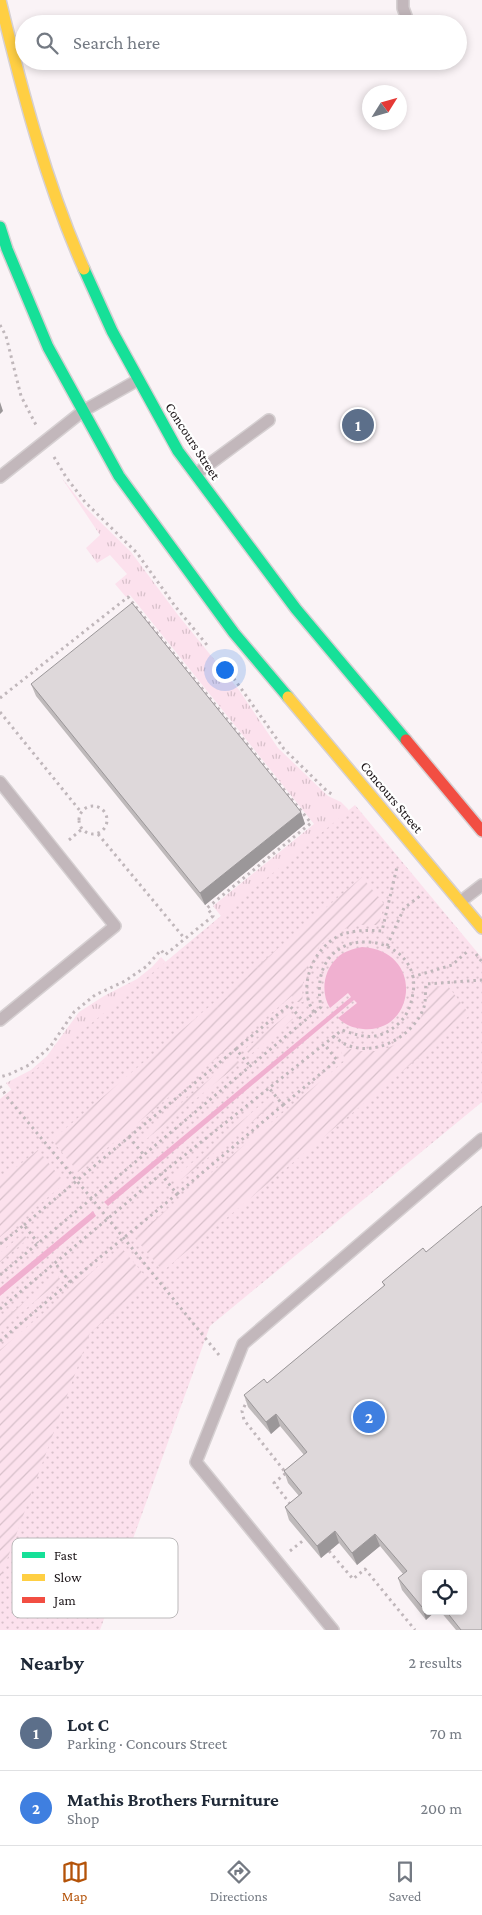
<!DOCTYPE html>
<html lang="en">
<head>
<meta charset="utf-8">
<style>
  body { margin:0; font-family:"Crimson Pro",serif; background:#f6f6f7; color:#1f2937 }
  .controls { position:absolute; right:15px; bottom:15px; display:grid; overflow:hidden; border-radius:8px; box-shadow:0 2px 8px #0003 }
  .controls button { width:45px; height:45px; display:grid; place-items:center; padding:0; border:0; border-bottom:1px solid #e0e1e3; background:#fff; color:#1f2937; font:25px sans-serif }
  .compass { position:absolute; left:362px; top:85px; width:45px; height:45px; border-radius:50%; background:#fff; box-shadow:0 2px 8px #0003; rotate:53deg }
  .you { position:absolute; left:224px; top:669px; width:18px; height:18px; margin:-12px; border:4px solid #fff; border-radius:50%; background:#1a73e8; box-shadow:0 0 0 8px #1a73e833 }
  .badge { display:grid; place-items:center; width:32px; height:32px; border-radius:50%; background:#b45309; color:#fff; font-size:16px; font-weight:700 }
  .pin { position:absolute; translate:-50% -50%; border:2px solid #fff; box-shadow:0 1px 5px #0006 }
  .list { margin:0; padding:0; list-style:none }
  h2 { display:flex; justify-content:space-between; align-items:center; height:65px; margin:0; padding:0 20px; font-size:21px }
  h2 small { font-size:16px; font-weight:400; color:#747a83 }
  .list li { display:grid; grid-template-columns:32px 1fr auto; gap:15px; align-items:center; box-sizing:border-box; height:75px; padding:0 20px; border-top:1px solid #e0e1e3 }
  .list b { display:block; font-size:19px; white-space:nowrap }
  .list p { margin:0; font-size:16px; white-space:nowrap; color:#747a83 }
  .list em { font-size:16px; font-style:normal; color:#747a83 }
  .icon { flex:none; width:28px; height:28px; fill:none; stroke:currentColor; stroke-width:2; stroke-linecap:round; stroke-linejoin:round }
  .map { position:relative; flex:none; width:482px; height:1630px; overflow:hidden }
  .search { position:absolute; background:#fff; box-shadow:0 2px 8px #0003; left:15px; right:15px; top:15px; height:55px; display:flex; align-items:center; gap:12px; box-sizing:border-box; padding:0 18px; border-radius:28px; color:#747a83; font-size:19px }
  .sheet { height:215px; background:#fff }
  nav { display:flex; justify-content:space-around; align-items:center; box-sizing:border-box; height:70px; border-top:1px solid #e0e1e3; background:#fff; font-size:14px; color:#747a83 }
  nav a { display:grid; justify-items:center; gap:2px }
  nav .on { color:#b45309 }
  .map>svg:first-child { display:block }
</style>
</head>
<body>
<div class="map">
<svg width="482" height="1630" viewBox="0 0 482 1630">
  <defs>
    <pattern id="grass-tufts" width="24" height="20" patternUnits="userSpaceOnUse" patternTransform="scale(1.25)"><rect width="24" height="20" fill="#fce1ed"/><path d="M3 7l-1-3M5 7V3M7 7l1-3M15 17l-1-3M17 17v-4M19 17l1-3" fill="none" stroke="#d7c0ca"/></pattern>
    <pattern id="park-dots" width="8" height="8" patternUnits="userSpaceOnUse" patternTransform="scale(1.25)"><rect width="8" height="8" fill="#fce1ed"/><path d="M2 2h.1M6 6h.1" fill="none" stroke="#d7c0ca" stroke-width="1.8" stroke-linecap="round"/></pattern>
    <pattern id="garden-furrows" width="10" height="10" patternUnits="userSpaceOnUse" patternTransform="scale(1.25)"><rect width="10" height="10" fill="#fce1ed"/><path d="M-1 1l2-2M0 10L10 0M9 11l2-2" fill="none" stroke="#d7c0ca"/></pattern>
  </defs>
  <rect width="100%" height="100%" fill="#faf3f6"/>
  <path fill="url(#grass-tufts)" d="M 61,477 L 85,507 L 131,552 L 178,615 L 239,690 L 278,748 L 328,796 L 341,802 L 348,809 L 352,819 L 52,1140 L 6,1083 L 31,1070 L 47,1056 L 79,1012 L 104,996 L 137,979 L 152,967 L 161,957 L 166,962 L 221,916 L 213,906 L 314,824 L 130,595 L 126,597 L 115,584 L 127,574 L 110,555 L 97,563 L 86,548 L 100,535 Z"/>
  <path fill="url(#park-dots)" d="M 355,805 L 482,958 L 482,1102 L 210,1326 L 100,1630 L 0,1630 L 0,1099 Z"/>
  <path fill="url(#garden-furrows)" d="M 362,877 L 384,904 L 379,925 C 373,925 366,925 360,925 C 322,930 298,966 303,1002 L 297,1002 L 292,996 L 78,1172 L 52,1140 Z
    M 448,986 L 470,1015 L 163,1271 L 134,1237 L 346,1060 L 341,1052 L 343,1047 C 390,1063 424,1033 430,987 Z
    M 288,1014 L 293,1019 L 250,1055 L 245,1049 Z
    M 235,1058 L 240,1063 L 143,1142 L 139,1138 Z
    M 269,1098 L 274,1104 L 177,1183 L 174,1178 Z
    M 38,1150 L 65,1183 L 0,1237 L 0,1180 Z
    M 23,1234 L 28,1239 L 0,1262 L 0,1253 Z
    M 121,1247 L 150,1282 L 90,1333 L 0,1579 L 0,1350 Z
    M 57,1275 L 61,1280 L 0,1330 L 0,1322 Z"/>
  <path fill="#f0b0d0" d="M 362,947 C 426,951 415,1034 363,1029 C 353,1028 345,1025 338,1018 L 357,1003 L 354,1000 L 108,1206 L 104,1202 L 351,997 L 348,993 L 330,1008 C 320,992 324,970 337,958 C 344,951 353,949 362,947 Z
    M 93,1211 L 96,1216 L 0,1296 L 0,1288 Z"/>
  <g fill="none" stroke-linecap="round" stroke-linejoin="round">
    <g stroke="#d6d0d2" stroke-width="14">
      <path id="lane" d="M 403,0 L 403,8 L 409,24
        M 196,474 L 269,420
        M 0,477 L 83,411 L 138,380
        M 0,782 L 115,926 L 0,1020
        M 460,902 L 482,885
        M 333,1630 L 196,1462 L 243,1344 L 482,1139"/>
    </g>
    <g stroke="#d6d0d2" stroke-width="14">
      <path id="fast" d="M 0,227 L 7,249 L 48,347 L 119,476 L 234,633 L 288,697
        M 84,269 L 112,331 L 178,451 L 296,609 L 406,740"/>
    </g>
    <g stroke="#d6d0d2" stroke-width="14">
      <path id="slow" d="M 0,0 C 22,91 46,183 84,269
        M 288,697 L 482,928"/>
    </g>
    <g stroke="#d6d0d2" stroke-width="14">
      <path id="jam" d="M 406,740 L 482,831"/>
    </g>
    <path stroke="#c0b7bb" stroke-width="3" stroke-dasharray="2.5 4" stroke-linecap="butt" d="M 0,325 L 6,336 L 21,396 L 36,425
      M 54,457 L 66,477 L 85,502 L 137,553 L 175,606 L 207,645
      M 230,673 L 284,749 L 328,792 L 334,795
      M 0,698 L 128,597 L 311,823 L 207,908 L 213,916 L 165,955 L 161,950 L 147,966 L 125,981 L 95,995 L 74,1012 L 50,1047 L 29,1065 L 10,1074 L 0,1077
      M 0,712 L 81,812
      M79 820a14 14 0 1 1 28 0a14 14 0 1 1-28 0Z
      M 98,834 L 185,939
      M 69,840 L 82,829
      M 387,946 L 404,908 L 420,896
      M 476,954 L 482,962
      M 412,977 L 452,965 L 469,950
      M 314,1012 C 296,987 314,945 343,934 C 356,930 368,930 382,931 L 397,867
      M 333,1036 C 338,1039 342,1043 347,1045 C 376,1057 414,1036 424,1007 C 426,1001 425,991 426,984 L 482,980
      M 236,1049 L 289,1005 L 303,1021
      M 0,1086 L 7,1097 L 92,1199 L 219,1355
      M 283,1105 L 337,1060 L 324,1044
      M 129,1137 L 236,1049 L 250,1066
      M 177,1194 L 283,1105 L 269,1088
      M 24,1225 L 129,1137 L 144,1155
      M 0,1244 L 24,1225 L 38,1243
      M 0,1275 L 321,1007 C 304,916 424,929 413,993 C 411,1005 408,1015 398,1024 C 379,1041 364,1038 342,1030 L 161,1174 L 0,1309
      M 70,1282 L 177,1194 L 161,1174
      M 0,1341 L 70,1282 L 55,1263
      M 248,1399 L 242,1411 L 244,1420 L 286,1473 L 274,1483 L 291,1505
      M 290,1551 L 305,1539
      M 329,1551 L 353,1579 L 365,1569 L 415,1630"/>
    <use href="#lane" stroke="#c2b7bb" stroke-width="11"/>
    <use href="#fast" stroke="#16e098" stroke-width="11"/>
    <use href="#slow" stroke="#ffcf43" stroke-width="11"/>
    <use href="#jam" stroke="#f24e42" stroke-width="11"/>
  </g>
  <path fill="#bfbabb" d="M 31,684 L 301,812 L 305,824 L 205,905 L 36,696 Z
    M 423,1248 L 482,1630 L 456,1630 L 440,1611 L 463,1611 L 426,1574 L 426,1620 L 402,1590 L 398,1578 L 403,1574 L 380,1546 L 357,1565 L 339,1543 L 321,1558 L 289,1520 L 285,1507 L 299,1496 L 288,1483 L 284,1471 L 304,1455 L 280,1426 L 271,1434 L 248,1407 L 244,1395 L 267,1383 L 384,1286 L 382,1282 Z"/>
  <path fill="#9b9799" d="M 0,402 L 3,411 L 0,414 Z
    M 301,812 L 305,824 L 205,905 L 200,893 Z
    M 276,1414 L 280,1426 L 271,1434 L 266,1422 Z
    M 335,1531 L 339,1543 L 321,1558 L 317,1546 Z
    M 375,1534 L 380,1546 L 357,1565 L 352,1553 Z
    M 426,1604 L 426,1611 L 436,1611 L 426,1620 L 422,1607 Z"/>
  <path fill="#ded8da" stroke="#9b9799" d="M 132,603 L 301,812 L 200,893 L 31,684 Z
    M 482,1206 L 482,1630 L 461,1630 L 446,1611 L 463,1611 L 463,1574 L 426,1574 L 426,1604 L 422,1607 L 398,1578 L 407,1571 L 375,1534 L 352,1553 L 335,1531 L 317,1546 L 285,1507 L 302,1493 L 284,1471 L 307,1452 L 276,1414 L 266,1422 L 244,1395 L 264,1379 L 267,1383 L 385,1285 L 382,1282 L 423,1248 L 426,1252 Z"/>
  <g text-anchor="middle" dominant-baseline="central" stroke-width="4.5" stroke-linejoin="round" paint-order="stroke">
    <g font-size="14" fill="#1c1518" stroke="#fff">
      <text transform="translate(193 441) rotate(57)">Concours Street</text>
      <text transform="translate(392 797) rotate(50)">Concours Street</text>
    </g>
  </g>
  <rect x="12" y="1538" width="166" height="80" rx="8" fill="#fff" stroke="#bbb9ba" stroke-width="1"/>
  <rect x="22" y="1552" width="23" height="6" fill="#16e098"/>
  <rect x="22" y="1574" width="23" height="7" fill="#ffcf43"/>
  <rect x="22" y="1597" width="23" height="6" fill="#f24e42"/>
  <g font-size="14" fill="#1c1518">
    <text x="54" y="1560">Fast</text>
    <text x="54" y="1582">Slow</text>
    <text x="54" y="1605">Jam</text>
  </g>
</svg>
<div class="controls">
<button><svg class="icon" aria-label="locate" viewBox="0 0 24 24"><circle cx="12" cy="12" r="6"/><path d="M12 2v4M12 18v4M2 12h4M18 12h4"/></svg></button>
</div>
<svg class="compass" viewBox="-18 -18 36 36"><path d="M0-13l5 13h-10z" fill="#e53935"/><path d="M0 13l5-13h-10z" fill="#747a83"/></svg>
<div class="you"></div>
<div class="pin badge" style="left:358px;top:425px;background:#5c6f8a">1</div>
<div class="pin badge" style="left:369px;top:1417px;background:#3f7fe0">2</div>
<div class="search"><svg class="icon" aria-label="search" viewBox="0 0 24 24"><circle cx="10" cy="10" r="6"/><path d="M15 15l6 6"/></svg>Search here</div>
</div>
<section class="sheet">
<h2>Nearby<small>2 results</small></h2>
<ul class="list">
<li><span class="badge" style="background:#5c6f8a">1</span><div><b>Lot C</b><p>Parking · Concours Street</p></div><em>70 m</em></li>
<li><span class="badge" style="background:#3f7fe0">2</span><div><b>Mathis Brothers Furniture</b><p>Shop</p></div><em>200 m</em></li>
</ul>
</section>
<nav>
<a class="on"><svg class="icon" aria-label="map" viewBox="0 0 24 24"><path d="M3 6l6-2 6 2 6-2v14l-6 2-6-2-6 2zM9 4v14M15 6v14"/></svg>Map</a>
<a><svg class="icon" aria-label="directions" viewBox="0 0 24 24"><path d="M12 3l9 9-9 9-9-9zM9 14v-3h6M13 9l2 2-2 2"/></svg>Directions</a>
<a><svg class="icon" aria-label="saved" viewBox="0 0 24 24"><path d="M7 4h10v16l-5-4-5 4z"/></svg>Saved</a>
</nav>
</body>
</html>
